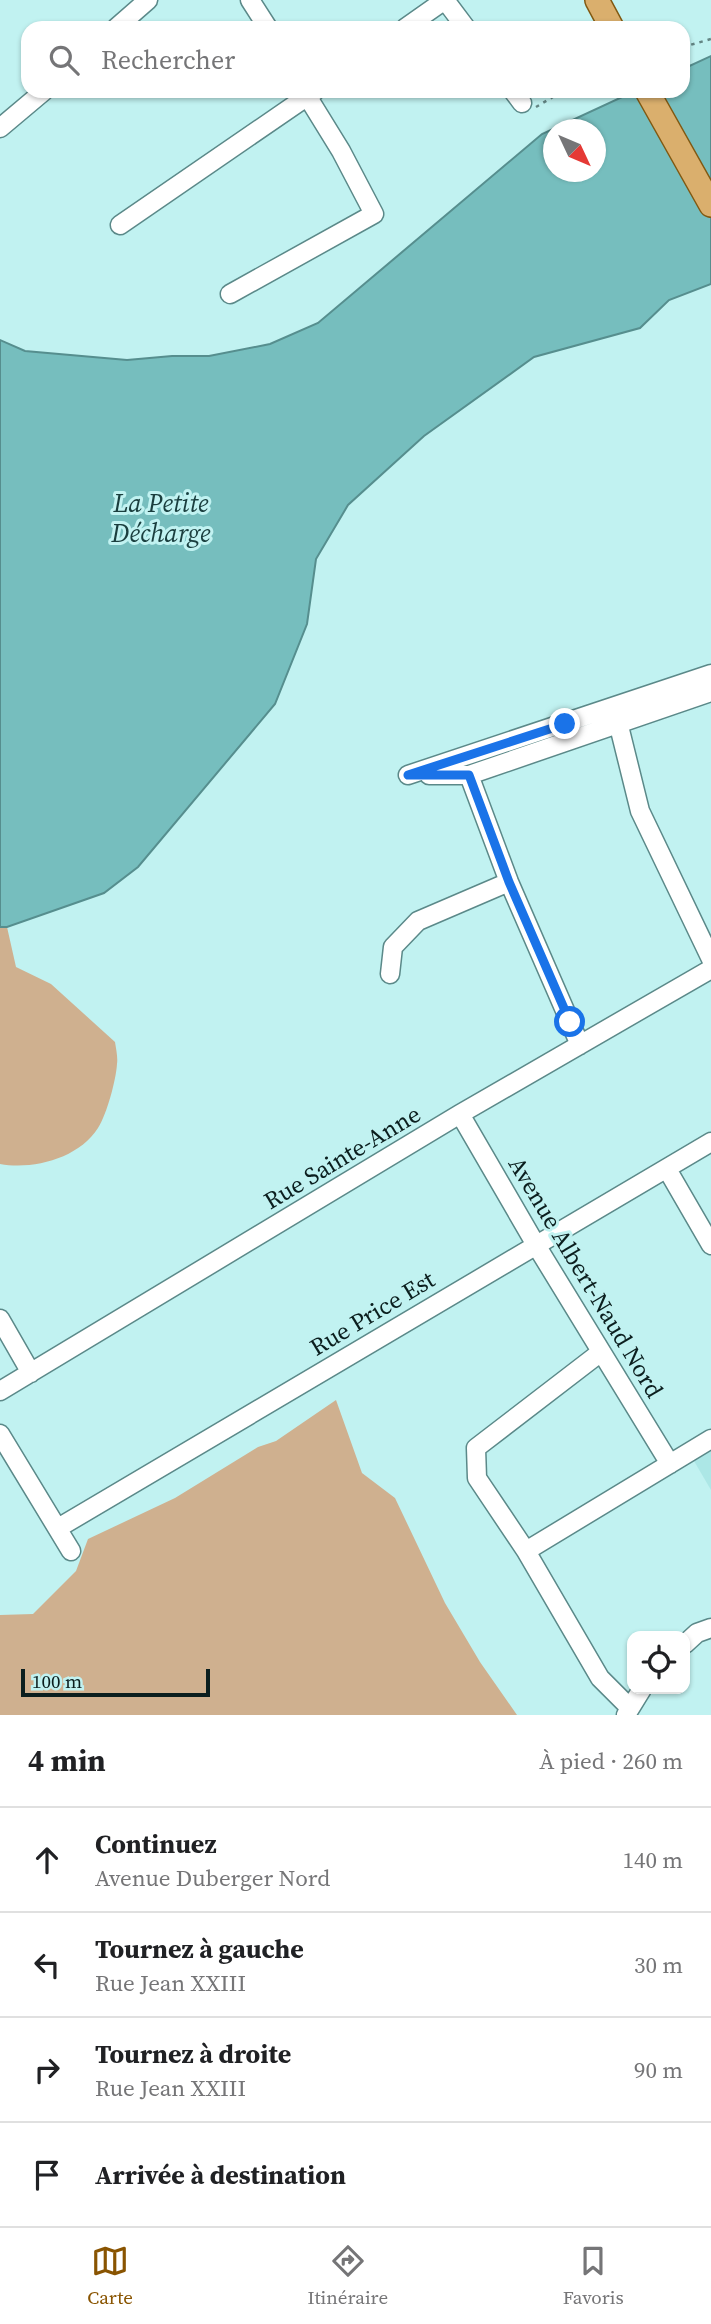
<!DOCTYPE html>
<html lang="fr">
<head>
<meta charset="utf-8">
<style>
  body { margin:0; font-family:"Source Serif 4",serif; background:#f6f6f6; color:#202124 }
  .controls { position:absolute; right:21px; bottom:21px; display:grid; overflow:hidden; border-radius:14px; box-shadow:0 2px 5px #0004 }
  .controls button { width:63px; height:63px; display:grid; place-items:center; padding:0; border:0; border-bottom:2px solid #e0e0e0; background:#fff; color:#202124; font:35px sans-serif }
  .compass { position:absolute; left:543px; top:119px; width:63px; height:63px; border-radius:50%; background:#fff; box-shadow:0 2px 5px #0004; rotate:134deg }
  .scale { position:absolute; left:21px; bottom:18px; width:189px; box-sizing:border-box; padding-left:7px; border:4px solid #0b1e1e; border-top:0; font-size:19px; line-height:24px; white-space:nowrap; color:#0b1e1e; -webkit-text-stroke:5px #c1f2f1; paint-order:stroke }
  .stop { position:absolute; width:21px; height:21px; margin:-16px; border:5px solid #1a73e8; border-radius:50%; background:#fff }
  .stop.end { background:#1a73e8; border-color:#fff; box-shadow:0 2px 7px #0008 }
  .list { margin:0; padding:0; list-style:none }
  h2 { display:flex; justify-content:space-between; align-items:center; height:91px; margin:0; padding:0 28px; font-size:30px }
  h2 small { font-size:23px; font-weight:400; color:#757577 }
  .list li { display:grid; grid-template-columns:46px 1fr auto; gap:21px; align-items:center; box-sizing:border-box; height:105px; padding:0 28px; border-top:2px solid #e0e0e0 }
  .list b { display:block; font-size:26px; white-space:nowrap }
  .list p { margin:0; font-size:23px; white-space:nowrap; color:#757577 }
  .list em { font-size:23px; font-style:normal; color:#757577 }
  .icon { flex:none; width:38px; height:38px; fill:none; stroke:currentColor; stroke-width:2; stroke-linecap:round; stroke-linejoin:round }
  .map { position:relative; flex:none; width:711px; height:1715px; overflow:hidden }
  .search { position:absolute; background:#fff; box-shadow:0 2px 5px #0004; left:21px; right:21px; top:21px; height:77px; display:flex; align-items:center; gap:18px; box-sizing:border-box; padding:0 24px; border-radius:21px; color:#757577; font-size:26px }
  .sheet { height:511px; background:#fff }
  nav { display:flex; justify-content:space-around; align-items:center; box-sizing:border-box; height:98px; border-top:2px solid #e0e0e0; background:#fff; font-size:19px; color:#757577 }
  nav a { display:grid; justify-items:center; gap:4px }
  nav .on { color:#895401 }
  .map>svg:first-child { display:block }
</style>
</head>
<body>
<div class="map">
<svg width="711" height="1715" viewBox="0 0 711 1715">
  <rect width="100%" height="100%" fill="#c1f2f1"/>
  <path fill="#ace7e6" d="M 711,1451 L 711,1490 L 694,1461 Z"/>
  <path fill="#cfb08f" d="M 0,927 L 7,927 L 16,967 L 51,984 L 115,1042 C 116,1049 118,1057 117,1064 C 116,1080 107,1114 98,1128 C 79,1158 34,1170 0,1164 Z
    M 336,1400 L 362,1473 L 395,1498 L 445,1603 L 480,1662 L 517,1715 L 0,1715 L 0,1615 L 33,1614 L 76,1571 L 88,1539 L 175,1498 L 258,1447 L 276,1441 Z"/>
  <path fill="#76bebe" stroke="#568e8e" stroke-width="2" fill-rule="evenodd" d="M 711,56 L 711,284 L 669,300 L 640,328 L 534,357 L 424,436 L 348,505 L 316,559 L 307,624 L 275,704 L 138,867 L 104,893 L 7,927 L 0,927 L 0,340 L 25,351 L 127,360 L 172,356 L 209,356 L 270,344 L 318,323 L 542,134 L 635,91 L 683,91 L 683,69 ZM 554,130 L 596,130 L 596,172 L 554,172 Z"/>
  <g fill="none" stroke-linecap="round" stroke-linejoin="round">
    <g stroke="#5b8989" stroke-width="21">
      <path id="minor" d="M 250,0 L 268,28
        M 116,28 L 148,0
        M 405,28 L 445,0 L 466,28
        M 513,91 L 522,103
        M 0,128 L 44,91
        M 120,225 L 315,91
        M 230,294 L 374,214 L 341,151 L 304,91
        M 616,714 L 640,811 L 711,959
        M 408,775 L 711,674
        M 429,775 L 469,775 L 711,692
        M 469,775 L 509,882 L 580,1045
        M 390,974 L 393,947 L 418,921 L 509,882
        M 460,1114 L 536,1245 L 670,1464
        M 667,1169 L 711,1245
        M 0,1319 L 31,1373
        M 601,1352 L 476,1448 L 477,1478 L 526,1551 L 600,1678 L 630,1708
        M 0,1391 L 460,1114 L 711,969
        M 0,1434 L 71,1551
        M 58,1528 L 711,1142
        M 526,1551 L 711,1439
        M 685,1644 L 697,1633 L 711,1628
        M 626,1715 L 642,1689"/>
    </g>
    <g stroke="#815912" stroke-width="26">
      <path id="major" d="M 597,0 L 612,28
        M 647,91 L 711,205"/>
    </g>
    <path stroke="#638584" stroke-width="2.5" stroke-dasharray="3.5 5" stroke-linecap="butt" d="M 683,47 L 711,39
      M 536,107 L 563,91"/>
    <use href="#minor" stroke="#fff" stroke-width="18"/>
    <use href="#major" stroke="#daaf6d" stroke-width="23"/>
  </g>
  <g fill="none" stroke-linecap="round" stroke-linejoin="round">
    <path stroke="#1a73e8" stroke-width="9" d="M 565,724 L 408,775 L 469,775 L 509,882 L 570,1022"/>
  </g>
  <g text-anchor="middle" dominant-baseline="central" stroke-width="6" stroke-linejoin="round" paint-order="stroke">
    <g font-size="24" fill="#0b1e1e" stroke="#c1f2f1">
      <text transform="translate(342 1157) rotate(-31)">Rue Sainte-Anne</text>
      <text transform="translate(586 1277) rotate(59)">Avenue Albert-Naud Nord</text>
      <text transform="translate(372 1313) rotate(-31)">Rue Price Est</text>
    </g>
    <g font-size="26" font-style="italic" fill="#1a3e3e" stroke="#c1f2f1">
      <text x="161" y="503">La Petite<tspan x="161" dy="30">Décharge</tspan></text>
    </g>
  </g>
</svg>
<div class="controls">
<button><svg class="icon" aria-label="locate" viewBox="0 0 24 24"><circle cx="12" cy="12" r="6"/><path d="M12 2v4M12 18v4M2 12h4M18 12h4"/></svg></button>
</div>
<svg class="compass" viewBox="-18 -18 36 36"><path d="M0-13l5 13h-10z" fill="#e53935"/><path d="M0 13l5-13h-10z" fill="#757577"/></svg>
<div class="scale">100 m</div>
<div class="stop" style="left:570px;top:1022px"></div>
<div class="stop end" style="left:565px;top:724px"></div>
<div class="search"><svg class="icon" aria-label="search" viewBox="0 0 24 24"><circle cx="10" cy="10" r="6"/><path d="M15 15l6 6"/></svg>Rechercher</div>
</div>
<section class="sheet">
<h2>4 min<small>À pied · 260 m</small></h2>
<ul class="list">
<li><svg class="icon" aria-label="ahead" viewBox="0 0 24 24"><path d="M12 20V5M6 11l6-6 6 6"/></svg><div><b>Continuez</b><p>Avenue Duberger Nord</p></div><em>140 m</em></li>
<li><svg class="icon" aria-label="left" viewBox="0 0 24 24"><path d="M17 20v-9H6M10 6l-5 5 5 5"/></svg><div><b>Tournez à gauche</b><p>Rue Jean XXIII</p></div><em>30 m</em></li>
<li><svg class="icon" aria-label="right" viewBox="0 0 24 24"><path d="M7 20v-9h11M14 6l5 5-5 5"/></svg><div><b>Tournez à droite</b><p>Rue Jean XXIII</p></div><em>90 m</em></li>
<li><svg class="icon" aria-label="arrive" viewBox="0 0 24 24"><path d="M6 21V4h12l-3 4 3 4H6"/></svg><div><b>Arrivée à destination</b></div></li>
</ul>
</section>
<nav>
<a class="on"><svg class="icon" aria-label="map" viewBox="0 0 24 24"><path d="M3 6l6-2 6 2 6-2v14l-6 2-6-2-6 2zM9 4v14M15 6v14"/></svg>Carte</a>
<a><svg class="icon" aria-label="directions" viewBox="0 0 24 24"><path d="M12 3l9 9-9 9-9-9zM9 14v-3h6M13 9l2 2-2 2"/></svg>Itinéraire</a>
<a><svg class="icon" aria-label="saved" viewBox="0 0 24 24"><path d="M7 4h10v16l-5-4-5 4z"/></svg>Favoris</a>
</nav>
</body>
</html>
